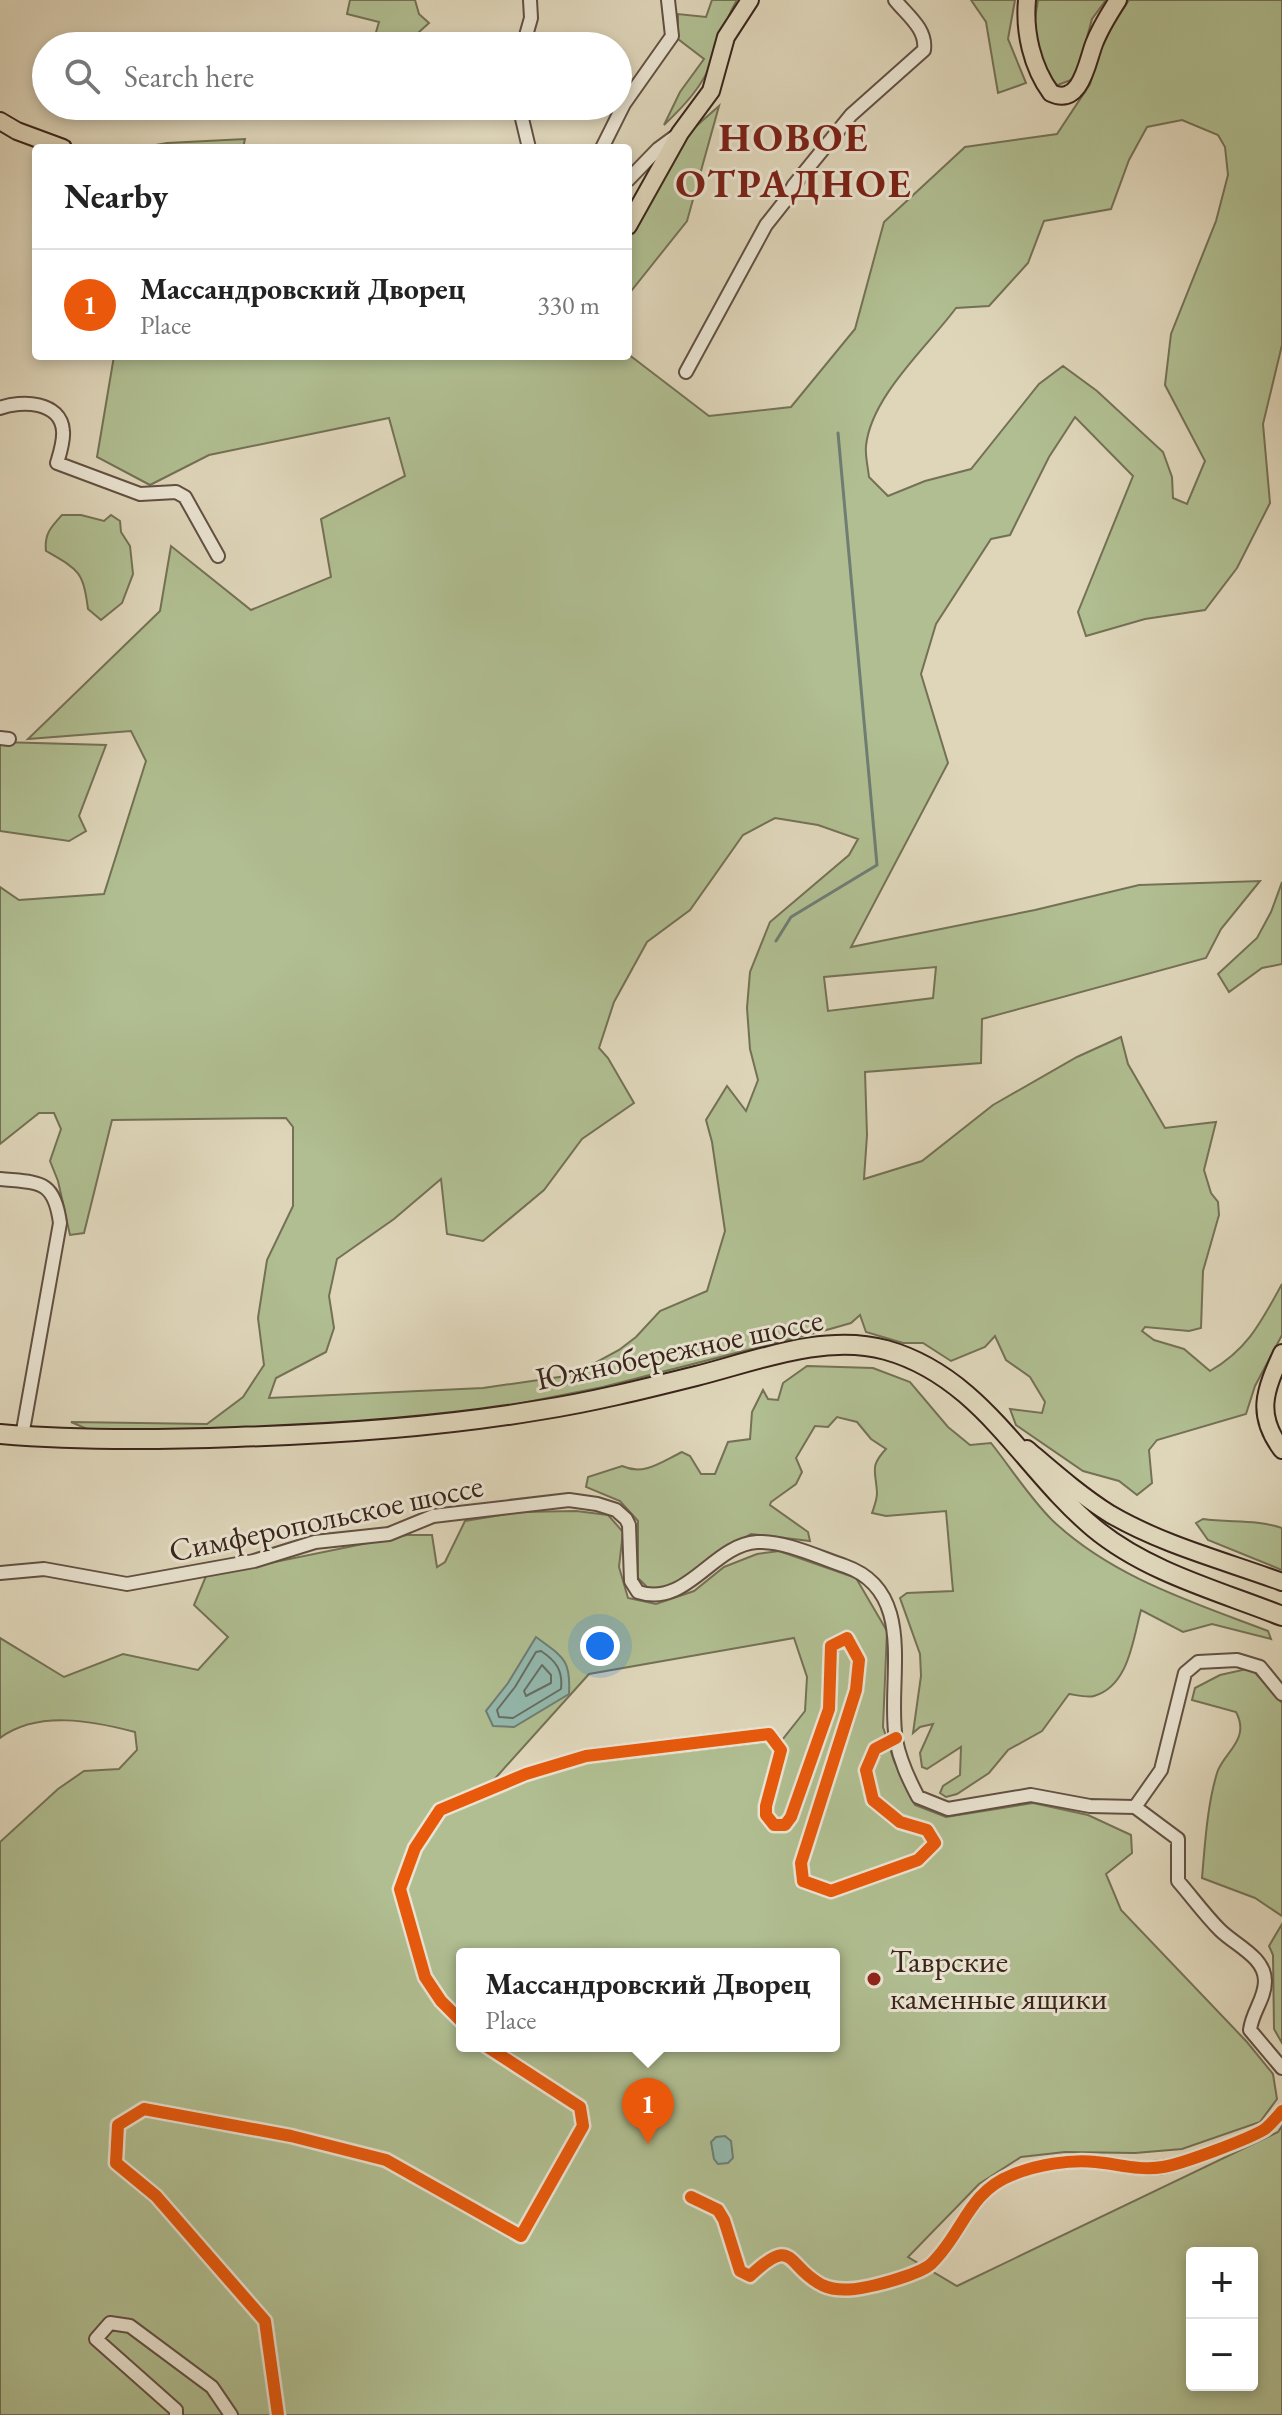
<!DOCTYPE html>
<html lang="en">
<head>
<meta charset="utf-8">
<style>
  body { margin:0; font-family:"EB Garamond",serif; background:#f2f2f2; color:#222 }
  .controls { position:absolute; right:24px; bottom:24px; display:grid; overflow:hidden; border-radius:8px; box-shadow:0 4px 12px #0003 }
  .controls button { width:72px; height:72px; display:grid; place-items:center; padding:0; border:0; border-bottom:2px solid #e0e0e0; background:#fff; color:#222; font:40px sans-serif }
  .you { position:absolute; left:600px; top:1646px; width:28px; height:28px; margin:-20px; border:6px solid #fff; border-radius:50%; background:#1a73e8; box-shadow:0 0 0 12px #1a73e833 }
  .badge { display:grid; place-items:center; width:52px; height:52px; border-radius:50%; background:#ea580c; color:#fff; font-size:26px; font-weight:700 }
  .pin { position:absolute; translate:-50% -66px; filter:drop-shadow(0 2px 4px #0008) }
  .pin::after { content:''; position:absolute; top:42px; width:28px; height:24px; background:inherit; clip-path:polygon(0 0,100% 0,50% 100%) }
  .popup { position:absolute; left:456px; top:1948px; width:384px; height:104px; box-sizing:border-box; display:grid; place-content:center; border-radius:8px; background:#fff; filter:drop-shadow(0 2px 6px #0005); font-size:26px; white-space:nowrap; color:#767676 }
  .popup b { font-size:30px; color:#222 }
  .popup::after { content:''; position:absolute; left:50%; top:100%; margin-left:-16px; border:16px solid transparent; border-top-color:#fff }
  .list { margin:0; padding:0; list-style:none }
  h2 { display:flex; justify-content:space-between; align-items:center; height:104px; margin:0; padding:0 32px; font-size:34px }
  h2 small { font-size:26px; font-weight:400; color:#767676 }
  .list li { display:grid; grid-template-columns:52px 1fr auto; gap:24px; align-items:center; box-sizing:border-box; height:112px; padding:0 32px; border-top:2px solid #e0e0e0 }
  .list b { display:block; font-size:30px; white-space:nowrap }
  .list p { margin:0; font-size:26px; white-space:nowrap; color:#767676 }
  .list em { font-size:26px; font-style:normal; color:#767676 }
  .icon { flex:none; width:44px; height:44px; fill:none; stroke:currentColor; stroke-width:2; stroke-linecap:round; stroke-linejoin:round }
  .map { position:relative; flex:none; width:1282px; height:2415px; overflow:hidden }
  .search { position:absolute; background:#fff; box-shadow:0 4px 12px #0003; left:32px; top:32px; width:600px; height:88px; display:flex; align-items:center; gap:20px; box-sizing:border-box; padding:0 28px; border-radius:44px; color:#767676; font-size:30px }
  .panel { position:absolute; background:#fff; box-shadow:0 4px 12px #0003; left:32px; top:144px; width:600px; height:216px; border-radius:8px }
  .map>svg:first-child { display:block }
</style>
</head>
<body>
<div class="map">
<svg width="1282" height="2415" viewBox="0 0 1282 2415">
  <rect width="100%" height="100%" fill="#dfd6ba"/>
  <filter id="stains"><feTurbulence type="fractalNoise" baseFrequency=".0025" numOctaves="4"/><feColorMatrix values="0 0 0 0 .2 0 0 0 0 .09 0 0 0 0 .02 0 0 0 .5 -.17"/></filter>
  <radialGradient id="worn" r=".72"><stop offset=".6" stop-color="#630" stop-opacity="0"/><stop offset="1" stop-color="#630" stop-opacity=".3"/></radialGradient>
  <path fill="#b0be91" stroke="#747156" stroke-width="2" fill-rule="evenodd" d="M 350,0 L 415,0 L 419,14 L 429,23 L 419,32 L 413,46 L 372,46 L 379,22 L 347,14 Z
    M 712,0 L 737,0 C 725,19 721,39 713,59 C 703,86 684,106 664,125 L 680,92 L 704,59 L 678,39 L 678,14 L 706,17 Z
    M 971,0 L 1015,0 L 1008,39 L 1026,83 L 998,93 L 986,22 Z
    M 1038,0 L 1106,0 L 1092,19 L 1076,78 L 1058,85 L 1051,83 C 1033,49 1031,38 1038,0 Z
    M 1129,0 L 1282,0 L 1282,345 L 1263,424 L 1270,503 L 1237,568 L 1205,610 L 1145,619 L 1086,636 L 1078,612 L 1133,476 L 1075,417 L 1049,457 L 1010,535 L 991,539 L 936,624 L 921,674 L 948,763 L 851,947 L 1035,910 L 1139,885 L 1260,881 L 1221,929 L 1206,958 L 982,1019 L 981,1063 L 865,1072 L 867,1135 L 864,1179 L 922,1161 L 993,1105 L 1077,1057 L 1121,1037 L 1128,1064 L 1165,1128 L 1216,1122 L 1204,1170 L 1211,1193 L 1218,1202 L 1219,1215 L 1203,1271 L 1201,1328 L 1189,1331 L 1145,1327 L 1142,1331 L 1154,1340 L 1184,1349 L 1210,1371 C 1248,1349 1261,1322 1282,1284 L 1282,1335 L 1255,1386 L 1246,1414 L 1157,1440 L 1149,1450 L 1152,1483 L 1137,1495 L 1119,1481 L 1083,1471 L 1016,1425 L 1010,1409 L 1042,1413 L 1045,1402 L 1030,1377 L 1006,1360 L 995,1336 L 985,1347 L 951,1361 L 923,1343 L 903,1343 L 866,1332 L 860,1315 L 851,1323 L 830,1329 L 603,1387 L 441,1419 L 210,1431 L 87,1429 L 71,1422 L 207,1424 L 243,1397 L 264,1365 L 258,1318 L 267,1260 L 293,1206 L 293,1127 L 286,1118 L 112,1120 L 84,1233 L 70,1235 L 58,1181 L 50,1161 L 61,1129 L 54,1113 L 39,1113 L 0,1144 L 0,887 L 19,900 L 104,894 L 146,761 L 131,731 L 28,739 L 160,611 L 171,546 L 251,610 L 331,577 L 321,519 L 405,476 L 389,418 L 209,455 L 150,485 L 97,457 L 114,356 L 628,356 L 628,354 L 709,416 L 791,407 L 855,329 L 884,222 L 965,147 L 1057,134 L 1090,84 L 1098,54 L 1109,30 ZM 1182,120 L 1218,135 L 1225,147 L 1228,175 L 1216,221 L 1171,334 L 1165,385 L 1205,461 L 1187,504 L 1173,498 L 1172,477 L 1163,452 L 1097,391 L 1063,366 L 1039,384 L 971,469 L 925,481 L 888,496 L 869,477 C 868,467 865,456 866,446 C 871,396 928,346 956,308 L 989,306 L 1028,263 L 1044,221 L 1111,209 L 1129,160 L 1147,127 ZM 775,818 L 818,825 L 858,839 L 849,855 L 770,922 L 750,972 L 747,1008 L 750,1049 L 758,1080 L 746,1111 L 727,1086 L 706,1120 L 712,1142 L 725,1231 L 707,1291 L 660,1311 L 636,1337 L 619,1350 L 573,1375 L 483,1388 L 269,1398 L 276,1378 L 326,1352 L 334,1328 L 329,1296 L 337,1259 L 394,1219 L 441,1179 L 447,1234 L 483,1241 L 544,1190 L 582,1139 L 634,1103 L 608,1058 L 599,1048 L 614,1002 L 647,942 L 690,910 L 743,835 ZM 936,967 L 933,998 L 828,1011 L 824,977 Z
    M 719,106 L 687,221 L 628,295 L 628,233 L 677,143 Z
    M 245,139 L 243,148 L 139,148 L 167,143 Z
    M 62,515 L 81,515 L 104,521 L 111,515 L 120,521 L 121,532 L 130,546 L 133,574 L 122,603 L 101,620 L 88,609 C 83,571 79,570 46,551 C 44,534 51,527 62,515 Z
    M 0,742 L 106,745 L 79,816 L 86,831 L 69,841 L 0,831 Z
    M 1282,882 L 1282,964 L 1262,968 L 1229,992 L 1218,974 L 1257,938 L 1271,912 Z
    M 807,1366 L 873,1368 L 910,1382 L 948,1427 L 970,1445 L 991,1443 C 1011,1468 1029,1497 1052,1520 C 1112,1577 1192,1602 1268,1631 L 1271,1639 L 1212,1624 L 1183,1632 L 1141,1610 C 1133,1639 1129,1686 1094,1696 C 1088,1698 1076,1695 1069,1694 L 1042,1731 L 1008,1750 L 989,1773 L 957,1794 L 946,1797 L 940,1793 L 943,1786 L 960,1775 L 961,1747 L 927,1769 L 922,1767 L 920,1753 L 933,1724 L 920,1727 L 913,1733 L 921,1676 L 920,1654 L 900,1598 L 907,1593 L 953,1591 L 946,1511 L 886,1516 L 872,1513 C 874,1507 877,1500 877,1493 C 876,1471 869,1467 886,1449 L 871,1439 L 857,1422 L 837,1417 L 828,1427 L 815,1426 L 796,1458 L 802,1472 L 796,1484 L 771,1502 L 770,1505 L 808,1532 L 810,1541 L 751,1534 L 725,1548 L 677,1585 L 659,1590 L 649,1589 L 638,1578 L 638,1521 L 620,1501 L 586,1487 L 588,1477 L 622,1466 C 644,1476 661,1462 682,1452 L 690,1456 L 701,1474 L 715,1474 L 728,1442 L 750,1439 L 752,1412 L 763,1390 L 768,1399 L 778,1400 L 783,1383 Z
    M 576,1511 L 608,1515 L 623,1532 L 619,1567 L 628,1598 L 656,1604 L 694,1591 L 724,1567 L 757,1554 L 779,1551 L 856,1578 L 887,1631 L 883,1727 L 894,1761 L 915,1805 L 946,1817 L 1033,1803 L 1088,1815 L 1131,1835 L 1132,1853 L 1106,1874 L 1121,1910 L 1247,2042 L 1273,2074 L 1277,2099 L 1260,2122 L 1182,2149 L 1135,2153 L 1065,2152 L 1021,2157 L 979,2184 L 908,2257 L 957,2286 L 1278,2132 L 1282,2126 L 1282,2415 L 0,2415 L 0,1842 L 58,1789 L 84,1771 L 119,1769 L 137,1750 L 135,1732 C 93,1721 38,1710 0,1738 L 0,1638 L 64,1677 L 123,1654 L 198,1670 L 228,1637 L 194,1605 L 206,1576 L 407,1535 L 432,1535 L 437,1567 L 445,1562 L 465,1521 L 519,1512 ZM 794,1638 L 807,1677 L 805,1711 L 782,1740 L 560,1766 L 491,1783 L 589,1674 ZM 462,1954 L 834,1954 L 834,2046 L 462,2046 ZM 1192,2253 L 1252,2253 L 1252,2385 L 1192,2385 Z
    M 1203,1519 C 1231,1523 1255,1519 1282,1528 L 1282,1570 L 1208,1540 L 1196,1523 Z
    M 1251,1668 L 1282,1703 L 1282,1916 L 1255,1898 L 1202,1878 C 1205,1844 1207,1806 1217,1773 C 1223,1753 1251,1740 1236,1712 L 1192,1700 L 1195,1688 L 1220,1675 Z
    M 1282,1924 L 1282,2043 L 1274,2029 L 1273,1955 L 1269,1946 Z"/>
  <path fill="#93b9ad" stroke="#6f7d73" stroke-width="2" d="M 536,1637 C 563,1657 571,1659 569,1694 L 514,1727 L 493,1726 L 486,1711 L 508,1683 Z
    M 725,2136 L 731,2141 L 733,2158 L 728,2163 L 718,2164 L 714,2159 L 711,2142 L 716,2137 Z"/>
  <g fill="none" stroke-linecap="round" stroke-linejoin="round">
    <path stroke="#666e64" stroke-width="2" d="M 541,1651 C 556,1661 563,1670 561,1689 L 513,1718 L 499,1717 L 497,1710 L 515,1687 L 536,1652 Z
      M 542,1665 L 551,1675 L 551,1683 L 526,1696 L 524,1691 Z"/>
    <path stroke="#6f7d73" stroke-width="3" d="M 776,941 L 791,917 L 877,865 L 838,433"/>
    <g stroke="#625043" stroke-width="16">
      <path id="minor" d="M 523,46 L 531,18 L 530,0
        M 519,106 L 529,148
        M 602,148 L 624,104 L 672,36 L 668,0
        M 628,180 L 658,149 L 677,135
        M 686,372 L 766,225 L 785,201 L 794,185 L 851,115 L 924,50 C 927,29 907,15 895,0
        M 0,408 C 21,400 61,401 63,431 C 64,441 60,453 57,463 L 140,494 L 176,492 L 185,497 L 218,556
        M 0,738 L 9,739
        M 0,1179 C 39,1183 54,1179 60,1223 L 22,1436
        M 0,1573 L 44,1569 L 127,1584 L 254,1561 L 315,1542 L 389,1534 L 433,1516 L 569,1500 L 597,1504 L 616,1510 L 626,1519 L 629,1525 L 631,1581 L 638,1592 C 687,1608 712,1545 757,1542 C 786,1541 818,1557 845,1566 C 919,1592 886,1682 896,1740 C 900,1761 908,1778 918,1797 L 948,1809 L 1031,1795 L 1090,1806 L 1135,1807
        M 1135,1807 L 1178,1839 L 1178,1881 C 1192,1897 1205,1915 1220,1930 C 1235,1945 1265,1957 1265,1981 C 1265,1999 1252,2012 1250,2030 L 1282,2068
        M 1135,1807 L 1161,1770 L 1185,1673 L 1198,1662 L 1237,1660 L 1260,1667 L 1282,1694
        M 462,2022 L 441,2001 L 425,1977 L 400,1889 L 415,1848 L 440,1810 L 526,1774 L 586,1756 L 769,1734 L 781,1750 L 766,1806 L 766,1815 L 774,1825 L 785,1825 L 791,1817 L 829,1709 L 831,1646 L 847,1638 L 859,1660 L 856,1690 L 801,1863 L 803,1881 L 831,1891 L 918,1860 L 935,1843 L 927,1830 L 900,1822 L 873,1800 L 866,1770 L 875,1749 L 896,1738
        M 691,2197 L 718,2210 L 724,2220 L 740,2271 L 750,2276 C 795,2233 786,2267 822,2285 C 839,2293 859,2289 876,2285 C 889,2282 924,2272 932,2263 C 963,2233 968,2192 1012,2175 C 1036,2165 1070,2159 1096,2162 C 1118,2164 1140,2171 1163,2167 C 1182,2164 1249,2139 1265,2129 C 1271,2124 1277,2117 1282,2111
        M 176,2415 L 176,2410 L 96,2339 L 110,2323 L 130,2326 L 212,2387 L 231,2415
        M 278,2415 L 265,2321 L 156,2196 L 116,2163 L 118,2125 L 144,2109 L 291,2136 L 386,2160 L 521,2236 L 583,2126 L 580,2107 L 486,2046"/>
    </g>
    <g stroke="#39241b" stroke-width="20">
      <path id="major" d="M 1027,0 C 1024,32 1032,67 1051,93 C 1081,107 1087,62 1094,44 C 1100,28 1109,14 1118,0
        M 0,121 L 17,131 L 63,148
        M 628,226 L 680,133 L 711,91 L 726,37 L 750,0
        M 1282,1353 C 1265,1391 1255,1414 1282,1450
        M 1027,1449 C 1054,1472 1080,1495 1110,1514 C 1163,1545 1225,1561 1282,1582"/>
    </g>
    <g stroke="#39241b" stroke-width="22">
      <path id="highway" d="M 0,1434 C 79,1441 157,1440 236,1437 C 338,1434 439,1427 540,1410 C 592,1402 644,1389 696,1376 C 756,1361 824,1333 886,1350 C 982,1377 1023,1469 1094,1528 C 1147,1572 1219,1591 1282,1616"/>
    </g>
    <use href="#minor" stroke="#eae4d2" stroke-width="12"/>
    <use href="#major" stroke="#dfd6ba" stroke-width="16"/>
    <use href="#highway" stroke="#dfd6ba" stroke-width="18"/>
    <g stroke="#eae4d2" stroke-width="17">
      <path id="cycleway" d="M 462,2022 L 441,2001 L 425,1977 L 400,1889 L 415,1848 L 440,1810 L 526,1774 L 586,1756 L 769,1734 L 781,1750 L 766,1806 L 766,1815 L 774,1825 L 785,1825 L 791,1817 L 829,1709 L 831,1646 L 847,1638 L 859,1660 L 856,1690 L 801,1863 L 803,1881 L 831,1891 L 918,1860 L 935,1843 L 927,1830 L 900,1822 L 873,1800 L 866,1770 L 875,1749 L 896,1738
        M 691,2197 L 718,2210 L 724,2220 L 740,2271 L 750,2276 C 795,2233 786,2267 822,2285 C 839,2293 859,2289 876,2285 C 889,2282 924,2272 932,2263 C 963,2233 968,2192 1012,2175 C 1036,2165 1070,2159 1096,2162 C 1118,2164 1140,2171 1163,2167 C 1182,2164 1249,2139 1265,2129 C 1271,2124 1277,2117 1282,2111
        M 278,2415 L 265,2321 L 156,2196 L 116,2163 L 118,2125 L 144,2109 L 291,2136 L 386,2160 L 521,2236 L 583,2126 L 580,2107 L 486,2046"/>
    </g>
    <use href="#cycleway" stroke="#e8590c" stroke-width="12"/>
  </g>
  <circle fill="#8f2418" stroke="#eae4d2" stroke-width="3" cx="874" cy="1979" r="8"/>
  <g text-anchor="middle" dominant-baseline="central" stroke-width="6" stroke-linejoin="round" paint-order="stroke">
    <g font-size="32" fill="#39241b" stroke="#eae4d2">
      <text transform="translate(679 1349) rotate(-12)">Южнобережное шоссе</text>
      <text transform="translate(326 1518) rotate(-12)">Симферопольское шоссе</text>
    </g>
    <g font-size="32" fill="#39241b" stroke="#eae4d2" text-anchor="start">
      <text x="890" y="1961">Таврские<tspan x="890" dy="37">каменные ящики</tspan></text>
    </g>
    <g font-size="40" font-weight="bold" letter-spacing="2" fill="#7a1f14" stroke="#eae4d2">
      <text x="794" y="137">НОВОЕ<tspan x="794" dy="46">ОТРАДНОЕ</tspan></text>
    </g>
  </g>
  <rect width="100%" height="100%" filter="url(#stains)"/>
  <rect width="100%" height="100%" fill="url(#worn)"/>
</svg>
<div class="controls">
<button>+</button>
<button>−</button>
</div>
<div class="you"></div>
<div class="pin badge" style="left:648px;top:2144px">1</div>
<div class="popup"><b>Массандровский Дворец</b>Place</div>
<div class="search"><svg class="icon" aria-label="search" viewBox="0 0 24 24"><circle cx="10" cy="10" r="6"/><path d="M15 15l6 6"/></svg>Search here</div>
<section class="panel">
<h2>Nearby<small></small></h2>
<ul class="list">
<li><span class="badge">1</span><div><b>Массандровский Дворец</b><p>Place</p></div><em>330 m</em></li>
</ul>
</section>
</div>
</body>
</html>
